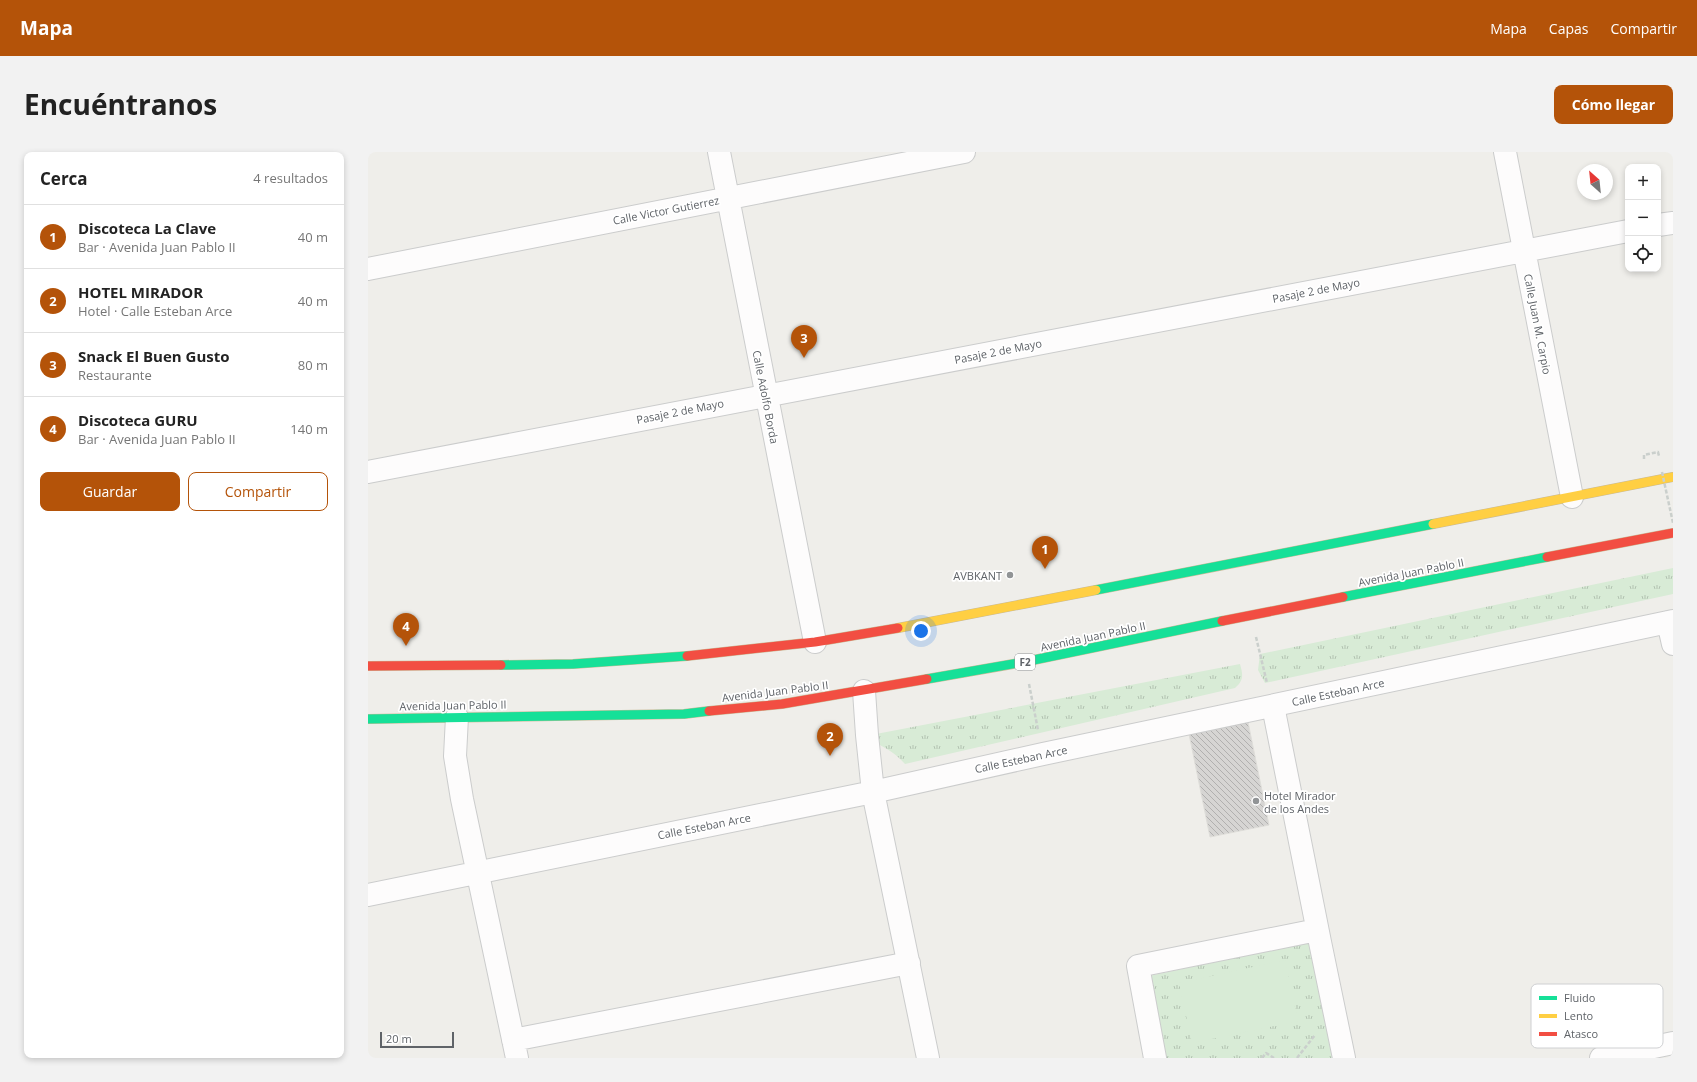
<!DOCTYPE html>
<html lang="es">
<head>
<meta charset="utf-8">
<style>
  body { margin:0; font-family:"Open Sans",sans-serif; background:#f2f2f2; color:#222 }
  .controls { position:absolute; right:12px; top:12px; display:grid; overflow:hidden; border-radius:8px; box-shadow:0 2px 6px #0003 }
  .controls button { width:36px; height:36px; display:grid; place-items:center; padding:0; border:0; border-bottom:1px solid #e0e0e0; background:#fff; color:#222; font:20px sans-serif }
  .compass { position:absolute; left:1209px; top:12px; width:36px; height:36px; border-radius:50%; background:#fff; box-shadow:0 2px 6px #0003; rotate:333deg }
  .scale { position:absolute; left:12px; bottom:10px; width:74px; box-sizing:border-box; padding-left:4px; border:2px solid #5f6368; border-top:0; font-size:11px; line-height:14px; white-space:nowrap; color:#5f6368; -webkit-text-stroke:3px #fff; paint-order:stroke }
  .you { position:absolute; left:553px; top:479px; width:14px; height:14px; margin:-10px; border:3px solid #fff; border-radius:50%; background:#1a73e8; box-shadow:0 0 0 6px #1a73e833 }
  .badge { display:grid; place-items:center; width:26px; height:26px; border-radius:50%; background:#b45309; color:#fff; font-size:13px; font-weight:700 }
  .pin { position:absolute; translate:-50% -33px; filter:drop-shadow(0 1px 2px #0008) }
  .pin::after { content:''; position:absolute; top:21px; width:14px; height:12px; background:inherit; clip-path:polygon(0 0,100% 0,50% 100%) }
  .list { margin:0; padding:0; list-style:none }
  h2 { display:flex; justify-content:space-between; align-items:center; height:52px; margin:0; padding:0 16px; font-size:17px }
  h2 small { font-size:13px; font-weight:400; color:#767676 }
  .list li { display:grid; grid-template-columns:26px 1fr auto; gap:12px; align-items:center; box-sizing:border-box; height:64px; padding:0 16px; border-top:1px solid #e0e0e0 }
  .list b { display:block; font-size:15px; white-space:nowrap }
  .list p { margin:0; font-size:13px; white-space:nowrap; color:#767676 }
  .list em { font-size:13px; font-style:normal; color:#767676 }
  .actions { display:flex; gap:8px; padding:12px 16px }
  .actions a { flex:1; padding:9px 0; border:1px solid #b45309; border-radius:8px; text-align:center; font-size:14px; color:#b45309 }
  .actions .main { background:#b45309; color:#fff }
  .icon { flex:none; width:22px; height:22px; fill:none; stroke:currentColor; stroke-width:2; stroke-linecap:round; stroke-linejoin:round }
  .map { position:relative; flex:none; width:1305px; height:906px; overflow:hidden; border-radius:8px }
  header { display:flex; align-items:center; gap:24px; box-sizing:border-box; height:56px; padding:0 20px; background:#b45309; color:#fff }
  header strong { font-size:19px }
  nav { display:flex; gap:22px; margin-inline-start:auto; font-size:14px }
  .intro { display:flex; align-items:center; justify-content:space-between; box-sizing:border-box; height:96px; padding:0 24px }
  h1 { margin:0; font-size:28px }
  .button { padding:10px 18px; border-radius:8px; background:#b45309; color:#fff; font-size:14px; font-weight:700 }
  main { display:flex; gap:24px; padding:0 24px }
  aside { flex:1; background:#fff; border-radius:8px; box-shadow:0 2px 6px #0003 }
  .map>svg:first-child { display:block }
</style>
</head>
<body>
<header>
<strong>Mapa</strong>
<nav><a>Mapa</a><a>Capas</a><a>Compartir</a></nav>
</header>
<div class="intro"><h1>Encuéntranos</h1><a class="button">Cómo llegar</a></div>
<main>
<aside>
<h2>Cerca<small>4 resultados</small></h2>
<ul class="list">
<li><span class="badge">1</span><div><b>Discoteca La Clave</b><p>Bar · Avenida Juan Pablo II</p></div><em>40 m</em></li>
<li><span class="badge">2</span><div><b>HOTEL MIRADOR</b><p>Hotel · Calle Esteban Arce</p></div><em>40 m</em></li>
<li><span class="badge">3</span><div><b>Snack El Buen Gusto</b><p>Restaurante</p></div><em>80 m</em></li>
<li><span class="badge">4</span><div><b>Discoteca GURU</b><p>Bar · Avenida Juan Pablo II</p></div><em>140 m</em></li>
</ul>
<div class="actions"><a class="main">Guardar</a><a>Compartir</a></div>
</aside>
<div class="map">
<svg width="1305" height="906" viewBox="0 0 1305 906">
  <defs>
    <pattern id="grass-tufts" width="24" height="20" patternUnits="userSpaceOnUse"><rect width="24" height="20" fill="#d8ebd6"/><path d="M3 7l-1-3M5 7V3M7 7l1-3M15 17l-1-3M17 17v-4M19 17l1-3" fill="none" stroke="#b2c2b1"/></pattern>
    <pattern id="building-back-hatch" width="6" height="6" patternUnits="userSpaceOnUse"><rect width="6" height="6" fill="#d6d5d3"/><path d="M-1 5l2 2M0 0l6 6M5-1l2 2" fill="none" stroke="#b1b0af"/></pattern>
  </defs>
  <rect width="100%" height="100%" fill="#efeeea"/>
  <path fill="url(#grass-tufts)" d="M 1305,416 L 1305,442 L 897,531 L 890,518 L 892,502 Z
    M 872,512 C 875,523 876,528 867,536 L 537,612 C 528,602 520,597 508,591 L 508,582 Z
    M 942,790 L 966,906 L 798,906 L 781,824 Z"/>
  <path fill="#d8ebd6" d="M 917,808 L 930,869 L 824,891 L 811,831 Z"/>
  <path fill="url(#building-back-hatch)" stroke="#deddd9" d="M 880,570 L 901,673 L 842,685 L 821,582 Z"/>
  <g fill="none" stroke-linecap="round" stroke-linejoin="round">
    <g stroke="#cbcccc" stroke-width="24">
      <path id="street" d="M 351,0 L 447,490
        M 1137,0 L 1204,345
        M 1290,73 L 1305,71
        M 0,117 L 596,0
        M 0,320 L 1260,79
        M 1300,470 L 1305,492
        M 496,539 L 499,583 L 505,640 L 560,906
        M 905,554 L 952,790 L 976,906
        M 89,565 L 87,604 L 94,647 L 149,906
        M 0,743 L 505,640 L 675,602 L 1305,469
        M 145,888 L 541,811
        M 787,906 L 770,814 L 949,778
        M 1233,906 L 1305,891"/>
    </g>
    <g stroke="#c8b996" stroke-width="10">
      <path id="fast" d="M 728,438 L 1065,372
        M 975,445 L 1179,405
        M 133,513 L 205,512 L 319,504
        M 559,527 L 656,510 L 854,469
        M 0,567 L 316,562 L 341,559"/>
    </g>
    <g stroke="#c8b996" stroke-width="10">
      <path id="slow" d="M 1065,372 L 1305,325
        M 530,476 L 728,438"/>
    </g>
    <g stroke="#c8b996" stroke-width="10">
      <path id="jam" d="M 1179,405 L 1305,381
        M 854,469 L 975,445
        M 319,504 L 447,490 L 530,476
        M 0,514 L 133,513
        M 341,559 L 414,552 L 559,527"/>
    </g>
    <path stroke="#cacfcc" stroke-width="2.5" stroke-dasharray="4 2" stroke-linecap="butt" d="M 1276,307 L 1276,303 L 1290,300 L 1291,304
      M 888,485 L 899,531
      M 661,532 L 670,578
      M 894,906 L 898,901 L 906,906
      M 929,906 L 947,883"/>
    <use href="#street" stroke="#fdfcfc" stroke-width="22"/>
    <use href="#fast" stroke="#16e098" stroke-width="9"/>
    <use href="#slow" stroke="#ffcf43" stroke-width="9"/>
    <use href="#jam" stroke="#f24e42" stroke-width="9"/>
    <path stroke="#cacfcc" stroke-width="2.5" stroke-dasharray="4 2" stroke-linecap="butt" d="M 1294,320 L 1305,371"/>
  </g>
  <g fill="#919496" stroke="#fff" stroke-width="1.5">
    <circle cx="642" cy="423" r="4"/>
    <circle cx="888" cy="649" r="4"/>
  </g>
  <g text-anchor="middle" dominant-baseline="central" stroke-width="3.5" stroke-linejoin="round" paint-order="stroke">
    <rect fill="#fff" stroke="#8f9295" stroke-width="1" x="647" y="502" width="20" height="16" rx="3"/>
    <g font-size="10" font-weight="bold" fill="#5f6368">
      <text x="657" y="510">F2</text>
    </g>
    <g font-size="11" fill="#5f6368" stroke="#fff">
      <text transform="translate(298 58) rotate(-11)">Calle Victor Gutierrez</text>
      <text transform="translate(948 138) rotate(-11)">Pasaje 2 de Mayo</text>
      <text transform="translate(1170 172) rotate(79)">Calle Juan M. Carpio</text>
      <text transform="translate(630 199) rotate(-11)">Pasaje 2 de Mayo</text>
      <text transform="translate(398 245) rotate(79)">Calle Adolfo Borda</text>
      <text transform="translate(312 259) rotate(-11)">Pasaje 2 de Mayo</text>
      <text transform="translate(1043 420) rotate(-11)">Avenida Juan Pablo II</text>
      <text transform="translate(725 484) rotate(-12)">Avenida Juan Pablo II</text>
      <text transform="translate(407 539) rotate(-7)">Avenida Juan Pablo II</text>
      <text transform="translate(970 540) rotate(-12)">Calle Esteban Arce</text>
      <text transform="translate(85 553) rotate(-1)">Avenida Juan Pablo II</text>
      <text transform="translate(653 607) rotate(-12)">Calle Esteban Arce</text>
      <text transform="translate(336 674) rotate(-11)">Calle Esteban Arce</text>
    </g>
    <g font-size="11" fill="#5f6368" stroke="#fff" text-anchor="end">
      <text x="634" y="423">AVBKANT</text>
      <text x="896" y="643" text-anchor="start">Hotel Mirador<tspan x="896" dy="13">de los Andes</tspan></text>
    </g>
  </g>
  <rect x="1163" y="832" width="132" height="64" rx="6" fill="#fff" stroke="#cfd0d2" stroke-width="1"/>
  <rect x="1171" y="844" width="18" height="4" fill="#16e098"/>
  <rect x="1171" y="862" width="18" height="4" fill="#ffcf43"/>
  <rect x="1171" y="880" width="18" height="4" fill="#f24e42"/>
  <g font-size="11" fill="#5f6368">
    <text x="1196" y="850">Fluido</text>
    <text x="1196" y="868">Lento</text>
    <text x="1196" y="886">Atasco</text>
  </g>
</svg>
<div class="controls">
<button>+</button>
<button>−</button>
<button><svg class="icon" aria-label="locate" viewBox="0 0 24 24"><circle cx="12" cy="12" r="6"/><path d="M12 2v4M12 18v4M2 12h4M18 12h4"/></svg></button>
</div>
<svg class="compass" viewBox="-18 -18 36 36"><path d="M0-13l5 13h-10z" fill="#e53935"/><path d="M0 13l5-13h-10z" fill="#767676"/></svg>
<div class="scale">20 m</div>
<div class="you"></div>
<div class="pin badge" style="left:677px;top:417px">1</div>
<div class="pin badge" style="left:462px;top:604px">2</div>
<div class="pin badge" style="left:436px;top:206px">3</div>
<div class="pin badge" style="left:38px;top:494px">4</div>
</div>
</main>
</body>
</html>
